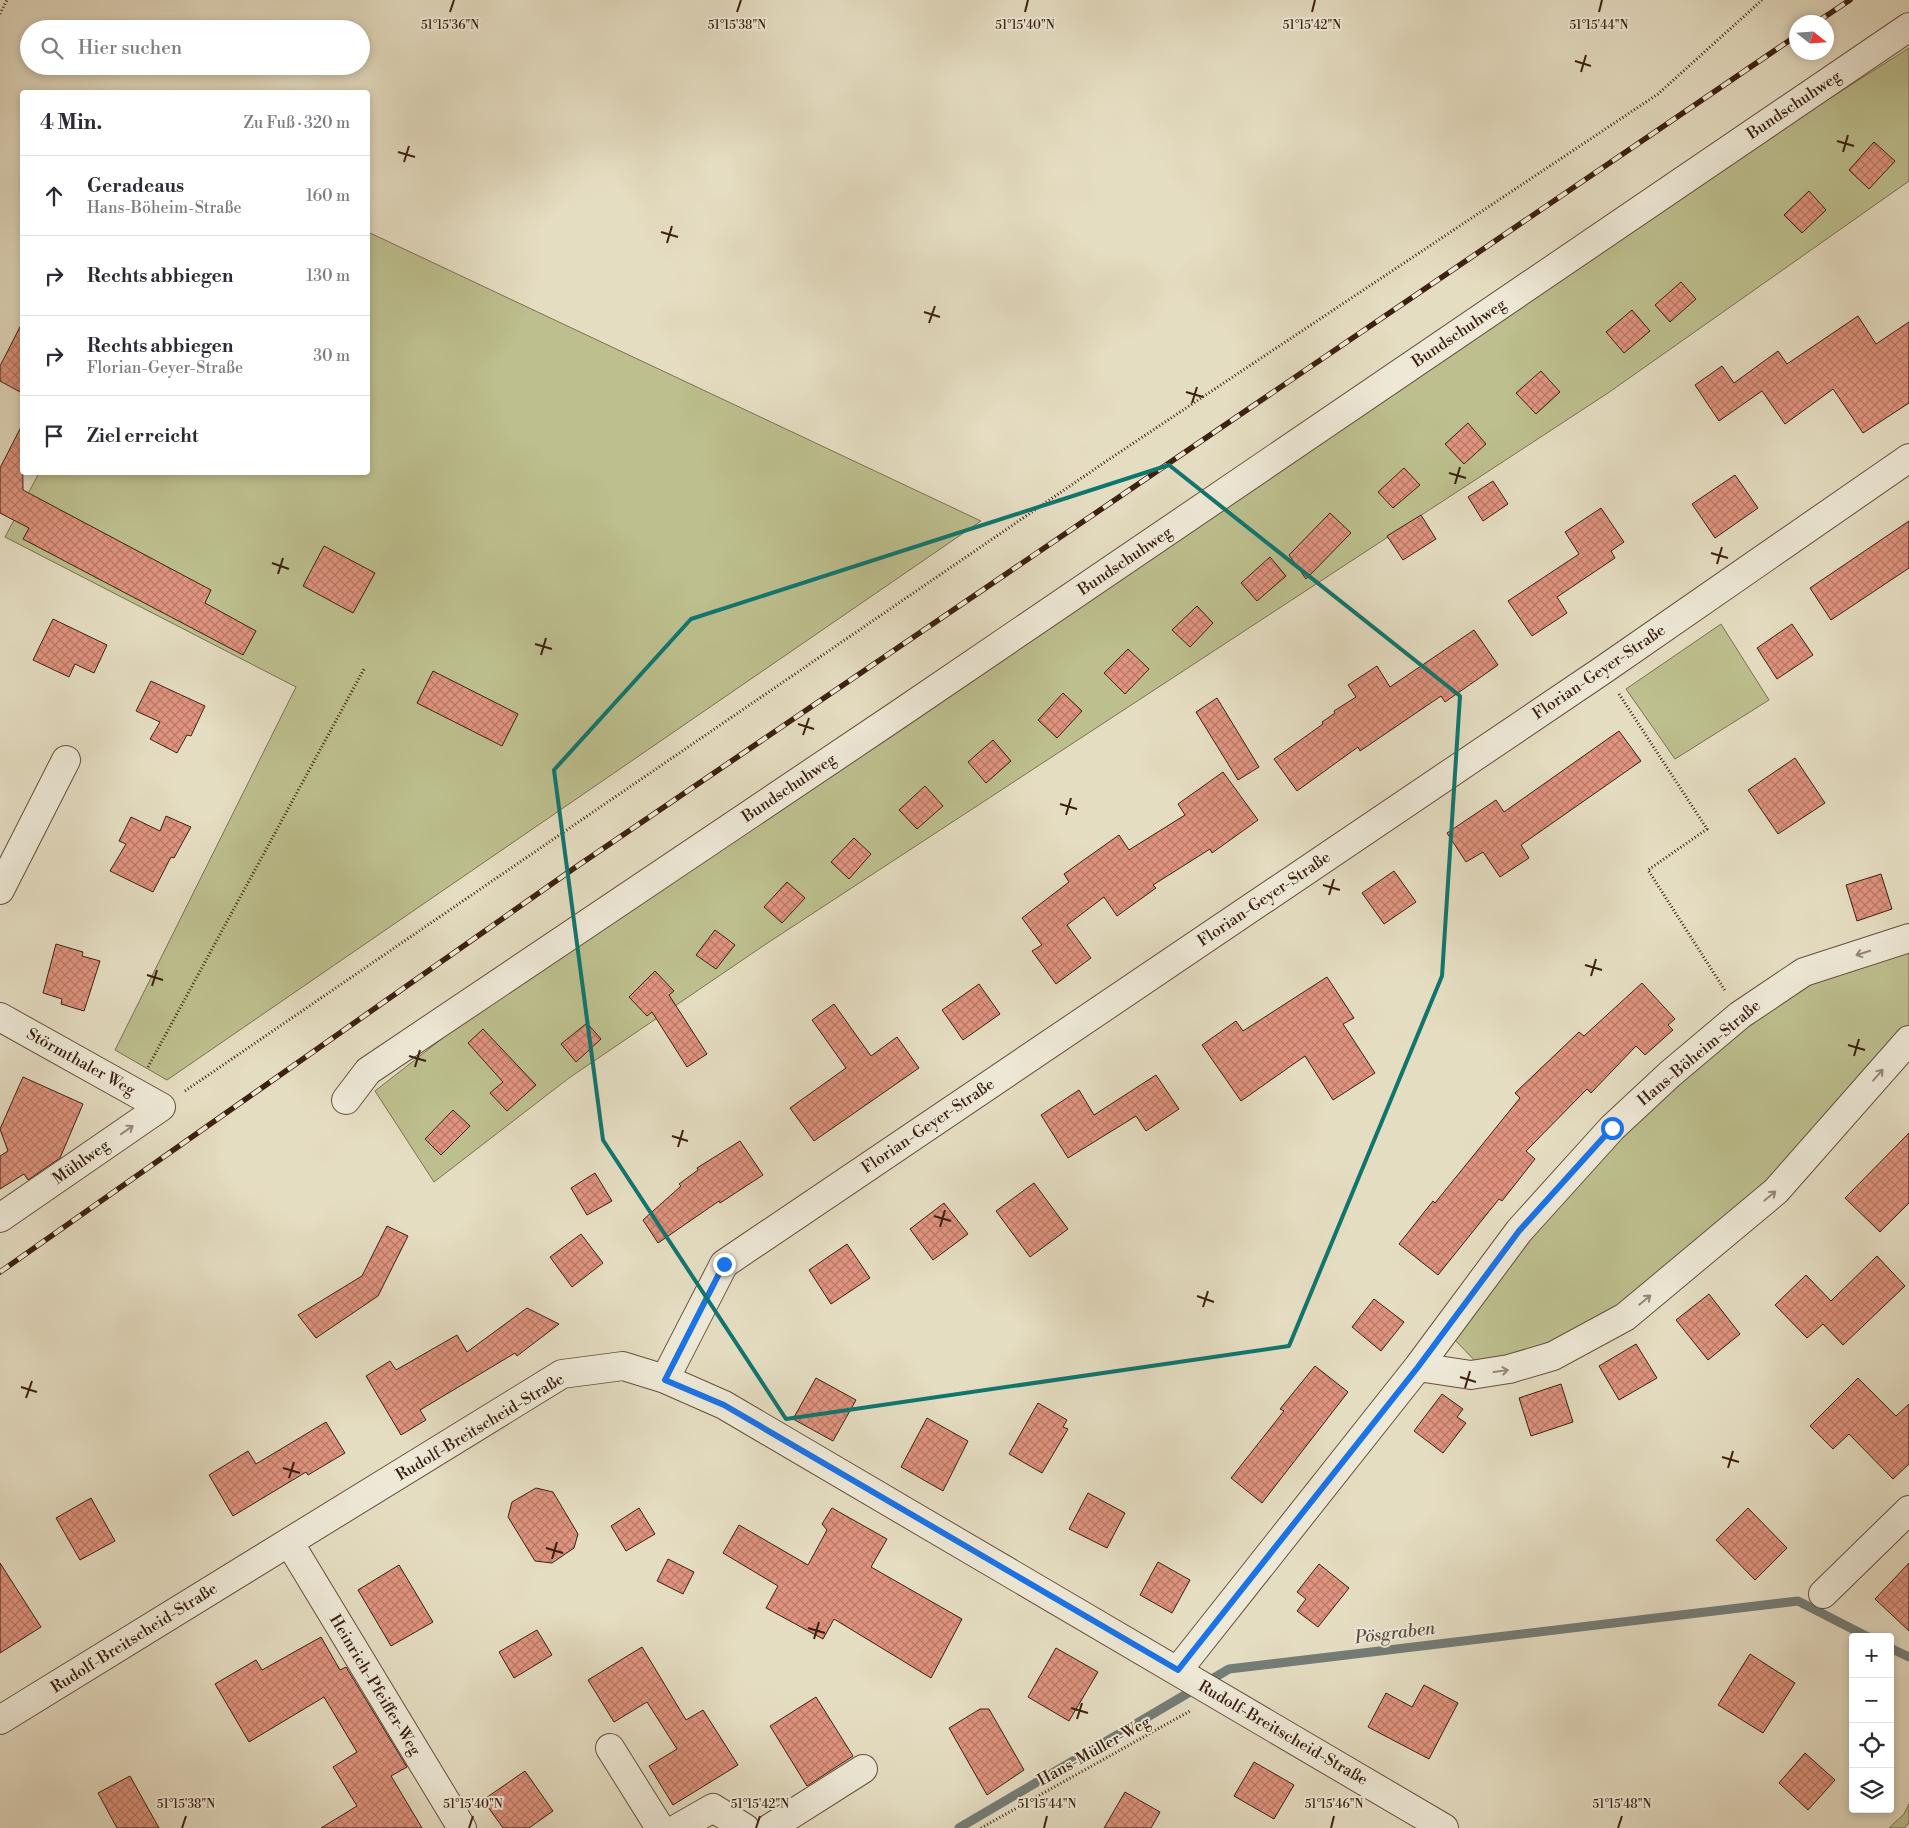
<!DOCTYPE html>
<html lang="de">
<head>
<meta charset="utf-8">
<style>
  body { margin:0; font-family:"Libre Bodoni",serif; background:#f7f7f7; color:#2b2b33 }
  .controls { position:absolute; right:15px; bottom:15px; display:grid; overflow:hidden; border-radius:5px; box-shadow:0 2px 8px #0003 }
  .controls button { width:45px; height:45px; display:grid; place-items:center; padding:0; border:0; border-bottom:1px solid #e1e1e2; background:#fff; color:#2b2b33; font:25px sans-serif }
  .compass { position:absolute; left:1789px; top:15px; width:45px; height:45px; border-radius:50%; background:#fff; box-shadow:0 2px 8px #0003; rotate:107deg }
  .stop { position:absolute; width:15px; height:15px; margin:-11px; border:4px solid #1a73e8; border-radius:50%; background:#fff }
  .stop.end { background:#1a73e8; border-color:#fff; box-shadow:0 1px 5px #0008 }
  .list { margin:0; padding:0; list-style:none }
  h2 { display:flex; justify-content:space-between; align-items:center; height:65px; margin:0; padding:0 20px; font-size:21px }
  h2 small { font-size:16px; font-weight:400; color:#7c7c81 }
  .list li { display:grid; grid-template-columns:32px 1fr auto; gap:15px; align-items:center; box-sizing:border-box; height:80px; padding:0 20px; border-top:1px solid #e1e1e2 }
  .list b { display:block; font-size:19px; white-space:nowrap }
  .list p { margin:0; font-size:16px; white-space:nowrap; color:#7c7c81 }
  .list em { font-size:16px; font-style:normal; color:#7c7c81 }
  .icon { flex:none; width:28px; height:28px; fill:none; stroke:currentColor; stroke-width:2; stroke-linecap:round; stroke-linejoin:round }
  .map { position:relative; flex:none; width:1909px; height:1828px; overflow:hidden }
  .search { position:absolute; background:#fff; box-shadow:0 2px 8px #0003; left:20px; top:20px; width:350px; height:55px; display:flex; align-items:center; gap:12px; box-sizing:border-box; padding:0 18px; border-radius:28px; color:#7c7c81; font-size:19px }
  .panel { position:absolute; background:#fff; box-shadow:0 2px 8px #0003; left:20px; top:90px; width:350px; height:385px; border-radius:5px }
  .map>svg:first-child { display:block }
</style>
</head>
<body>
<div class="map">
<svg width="1909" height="1828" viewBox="0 0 1909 1828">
  <defs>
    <pattern id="building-cross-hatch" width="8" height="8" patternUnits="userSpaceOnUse" patternTransform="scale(1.25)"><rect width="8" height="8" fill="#e0947f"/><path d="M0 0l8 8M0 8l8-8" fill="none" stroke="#b77867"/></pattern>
  </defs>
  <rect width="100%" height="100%" fill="#e5ddc2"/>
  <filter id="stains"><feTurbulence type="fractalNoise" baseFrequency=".004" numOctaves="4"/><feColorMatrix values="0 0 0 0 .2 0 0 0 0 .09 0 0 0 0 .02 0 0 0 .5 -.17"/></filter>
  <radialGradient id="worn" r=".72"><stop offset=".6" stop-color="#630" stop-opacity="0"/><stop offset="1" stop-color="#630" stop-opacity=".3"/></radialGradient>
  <path fill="#bdbf8e" stroke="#7d704f" d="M 1909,48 L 1909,181 L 1608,393 L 766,944 L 569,1078 L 434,1182 L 375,1091 L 471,1016 L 1690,187 Z
    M 368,232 L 981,521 L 167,1080 L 115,1050 L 296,687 L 5,537 L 39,473 L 368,472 Z
    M 1721,624 L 1769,700 L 1675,759 L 1626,689 Z
    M 1909,950 L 1909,1027 L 1770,1181 L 1624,1306 L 1558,1343 L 1480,1366 L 1453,1338 L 1526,1236 L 1676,1078 L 1808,982 Z
    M 1909,1804 L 1909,1823 L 1904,1828 L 1889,1828 L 1904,1814 Z"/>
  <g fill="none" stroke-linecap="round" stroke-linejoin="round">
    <path stroke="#747d77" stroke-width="9" d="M 1890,1648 L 1909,1657
      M 959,1828 L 1229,1669 L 1798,1601 L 1868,1637"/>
  </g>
  <path fill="url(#building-cross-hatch)" stroke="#3d2110" d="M 1874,142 L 1895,161 L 1869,189 L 1849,170 Z
    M 1809,191 L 1826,210 L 1802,233 L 1784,215 Z
    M 1681,282 L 1696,299 L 1670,322 L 1655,305 Z
    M 1632,310 L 1650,331 L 1624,353 L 1606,332 Z
    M 1858,316 L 1876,344 L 1909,322 L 1909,403 L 1863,433 L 1833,389 L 1785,424 L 1762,391 L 1719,421 L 1695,385 L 1722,366 L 1734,383 L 1778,351 L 1787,364 Z
    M 22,323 L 22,393 L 0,381 L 0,366 Z
    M 1541,371 L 1560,392 L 1536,414 L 1516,393 Z
    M 1468,423 L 1486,444 L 1464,464 L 1445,444 Z
    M 22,425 L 23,490 L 211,590 L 205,603 L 256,631 L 243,655 L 23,539 L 29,528 L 0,513 L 0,468 Z
    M 1404,468 L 1420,485 L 1393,508 L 1378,492 Z
    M 1735,475 L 1758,508 L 1715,538 L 1692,504 Z
    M 1493,481 L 1508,504 L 1483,521 L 1468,497 Z
    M 1601,508 L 1624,542 L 1611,551 L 1615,558 L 1557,597 L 1567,613 L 1532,636 L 1508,601 L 1579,554 L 1565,532 Z
    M 1330,513 L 1351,533 L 1306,579 L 1289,555 Z
    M 1421,515 L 1436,539 L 1403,560 L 1387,536 Z
    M 1909,521 L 1909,568 L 1831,620 L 1810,588 Z
    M 324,546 L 375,573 L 353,613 L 303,586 Z
    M 1270,557 L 1286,576 L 1257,601 L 1241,583 Z
    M 1197,606 L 1213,623 L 1190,647 L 1172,630 Z
    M 53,619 L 107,645 L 94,673 L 75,664 L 69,677 L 33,660 Z
    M 1792,624 L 1813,655 L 1777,679 L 1757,648 Z
    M 1474,630 L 1498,665 L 1445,702 L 1441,696 L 1360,751 L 1358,747 L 1297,791 L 1274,759 L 1323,724 L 1322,722 L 1335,713 L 1334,711 L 1356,697 L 1348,685 L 1377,666 L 1390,687 Z
    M 1128,649 L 1149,669 L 1125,694 L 1104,673 Z
    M 433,671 L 518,714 L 502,746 L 417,703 Z
    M 151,681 L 205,706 L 191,736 L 187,735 L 177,753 L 150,739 L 160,722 L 136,711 Z
    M 1063,693 L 1082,711 L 1057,738 L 1038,720 Z
    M 1217,698 L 1259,767 L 1238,780 L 1196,712 Z
    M 1619,731 L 1641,761 L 1521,845 L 1529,858 L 1500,877 L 1483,852 L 1466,862 L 1447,833 L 1496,800 L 1504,812 Z
    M 993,740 L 1011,761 L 986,783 L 968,762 Z
    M 1795,758 L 1825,803 L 1778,834 L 1748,790 Z
    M 1223,772 L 1258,820 L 1212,853 L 1210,849 L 1153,885 L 1156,888 L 1117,916 L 1104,897 L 1067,925 L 1091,958 L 1056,984 L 1032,951 L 1042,945 L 1022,918 L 1069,882 L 1064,874 L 1119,835 L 1129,850 L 1185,815 L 1178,804 Z
    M 925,786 L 943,806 L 917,829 L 899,810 Z
    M 166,816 L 191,827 L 174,858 L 171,857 L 153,892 L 110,871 L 126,844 L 119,841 L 131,817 L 160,831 Z
    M 854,838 L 871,854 L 849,879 L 831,862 Z
    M 1394,871 L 1416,902 L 1384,924 L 1362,893 Z
    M 1881,874 L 1892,909 L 1857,921 L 1846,885 Z
    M 787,882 L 805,898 L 782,923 L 764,907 Z
    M 715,930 L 735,945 L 716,969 L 696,955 Z
    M 56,944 L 83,952 L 82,956 L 100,961 L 84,1011 L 61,1004 L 62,999 L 43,993 Z
    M 655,971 L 674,991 L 669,995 L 707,1054 L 687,1067 L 652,1012 L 647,1016 L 629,997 Z
    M 1327,977 L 1354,1018 L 1343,1024 L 1375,1073 L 1333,1100 L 1305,1056 L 1241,1101 L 1202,1045 L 1236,1021 L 1243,1031 Z
    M 1642,983 L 1675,1019 L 1668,1025 L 1673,1030 L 1645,1055 L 1636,1046 L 1591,1093 L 1587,1089 L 1526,1151 L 1535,1159 L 1502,1201 L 1499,1199 L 1438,1275 L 1399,1244 L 1433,1201 L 1435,1203 L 1520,1098 L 1515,1093 L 1579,1032 L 1584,1036 Z
    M 979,984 L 1000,1014 L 963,1040 L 942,1010 Z
    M 834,1004 L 871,1056 L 897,1037 L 919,1068 L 814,1141 L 790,1108 L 846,1068 L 812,1020 Z
    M 587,1023 L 601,1039 L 576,1062 L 561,1044 Z
    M 483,1029 L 536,1085 L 507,1111 L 490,1093 L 503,1082 L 468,1043 Z
    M 1156,1075 L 1179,1109 L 1146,1131 L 1136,1116 L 1068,1158 L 1041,1115 L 1079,1090 L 1094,1115 Z
    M 23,1077 L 83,1104 L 60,1158 L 28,1180 L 24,1174 L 0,1189 L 0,1156 L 8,1151 L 0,1129 Z
    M 453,1110 L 470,1126 L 441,1155 L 425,1139 Z
    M 1909,1133 L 1909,1203 L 1880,1232 L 1845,1198 Z
    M 740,1141 L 763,1175 L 720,1203 L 719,1201 L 658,1243 L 643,1220 L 681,1186 L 679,1184 L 698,1170 L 697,1168 Z
    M 595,1173 L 612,1201 L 587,1215 L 571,1188 Z
    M 1034,1183 L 1068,1229 L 1030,1257 L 996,1211 Z
    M 944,1203 L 968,1234 L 933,1260 L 910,1229 Z
    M 387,1226 L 408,1236 L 378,1296 L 316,1338 L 298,1315 L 362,1276 Z
    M 581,1234 L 603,1263 L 572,1287 L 550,1257 Z
    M 847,1244 L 870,1278 L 831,1304 L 809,1270 Z
    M 1877,1256 L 1905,1286 L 1843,1345 L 1823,1324 L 1807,1338 L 1775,1305 L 1806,1275 L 1831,1301 Z
    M 1709,1294 L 1740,1334 L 1708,1360 L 1676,1320 Z
    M 1374,1299 L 1404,1322 L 1381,1351 L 1352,1327 Z
    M 527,1308 L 559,1324 L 517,1356 L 515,1353 L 420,1410 L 426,1420 L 401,1435 L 366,1376 L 390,1361 L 396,1370 L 457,1335 L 467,1352 Z
    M 1636,1344 L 1657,1378 L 1619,1400 L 1599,1366 Z
    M 1315,1366 L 1348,1392 L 1262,1503 L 1231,1478 L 1284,1411 L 1280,1409 Z
    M 816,1378 L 856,1400 L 833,1441 L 793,1419 Z
    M 1858,1378 L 1896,1416 L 1909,1404 L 1909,1464 L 1893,1479 L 1849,1434 L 1833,1449 L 1810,1426 Z
    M 1561,1384 L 1573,1422 L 1531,1436 L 1519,1398 Z
    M 1442,1394 L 1463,1409 L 1457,1417 L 1466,1423 L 1443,1453 L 1414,1431 Z
    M 1038,1403 L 1067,1420 L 1063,1427 L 1068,1429 L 1042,1473 L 1009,1454 Z
    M 927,1418 L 968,1441 L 943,1491 L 901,1467 Z
    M 326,1422 L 345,1453 L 308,1475 L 306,1472 L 233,1516 L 209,1475 L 248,1451 L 256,1464 Z
    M 536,1488 L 553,1492 L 578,1534 L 574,1548 L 552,1563 L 535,1561 L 508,1517 L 512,1502 Z
    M 1088,1493 L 1125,1513 L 1107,1548 L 1069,1529 Z
    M 91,1498 L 115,1541 L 80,1560 L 56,1518 Z
    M 639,1508 L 655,1534 L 626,1551 L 611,1526 Z
    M 832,1508 L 887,1539 L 871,1567 L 962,1619 L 931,1678 L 834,1619 L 823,1639 L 766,1608 L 778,1586 L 723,1553 L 739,1525 L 808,1565 L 827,1530 L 822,1524 Z
    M 1748,1508 L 1787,1548 L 1755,1580 L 1716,1540 Z
    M 668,1559 L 694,1572 L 683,1594 L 657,1581 Z
    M 1158,1562 L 1190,1580 L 1172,1613 L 1140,1595 Z
    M 0,1563 L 41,1627 L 0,1653 Z
    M 1909,1563 L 1909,1631 L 1875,1599 Z
    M 1319,1564 L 1349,1588 L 1318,1627 L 1297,1611 L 1306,1599 L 1297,1592 Z
    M 399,1565 L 433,1622 L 391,1646 L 358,1590 Z
    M 537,1630 L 552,1655 L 514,1678 L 499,1652 Z
    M 321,1637 L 340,1670 L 346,1667 L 407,1767 L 391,1776 L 422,1828 L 321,1828 L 357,1806 L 333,1767 L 357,1752 L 324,1697 L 249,1742 L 215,1684 L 256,1660 L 262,1670 Z
    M 642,1647 L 686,1720 L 703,1710 L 738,1765 L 673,1805 L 649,1766 L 677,1749 L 647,1702 L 614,1722 L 588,1680 Z
    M 1056,1648 L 1098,1672 L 1069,1721 L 1028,1697 Z
    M 1750,1654 L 1795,1683 L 1763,1733 L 1718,1705 Z
    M 1424,1685 L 1458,1703 L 1429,1759 L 1368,1727 L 1386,1693 L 1412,1707 Z
    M 816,1697 L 853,1756 L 807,1786 L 770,1726 Z
    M 980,1709 L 989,1709 L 1024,1770 L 987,1795 L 949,1728 Z
    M 1805,1753 L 1835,1780 L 1808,1810 L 1779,1783 Z
    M 1254,1762 L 1294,1785 L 1274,1819 L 1234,1796 Z
    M 525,1771 L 553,1811 L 529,1828 L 503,1828 L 483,1800 Z
    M 130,1776 L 159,1828 L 117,1828 L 98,1793 Z
    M 1125,1792 L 1160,1812 L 1151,1828 L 1104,1828 Z"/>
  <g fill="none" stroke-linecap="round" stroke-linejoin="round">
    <g stroke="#67503c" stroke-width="30">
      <path id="minor" d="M 0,890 L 66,760
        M 0,1017 L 161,1107 L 0,1218
        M 346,1100 L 368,1071 L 899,714 L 1909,27
        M 1418,1367 L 1471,1375 L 1509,1369 L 1553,1356 L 1625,1317 L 1776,1191 L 1909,1040
        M 665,1379 L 724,1264 L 1603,670 L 1909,458
        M 289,1542 L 462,1828
        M 1823,1594 L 1909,1510
        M 1178,1670 L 1418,1367 L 1519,1231 L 1612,1128 L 1670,1074 L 1740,1015 L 1804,972 L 1909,938
        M 0,1720 L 562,1374 L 623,1366 L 665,1379 L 724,1405 L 1444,1828
        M 610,1748 L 660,1828
        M 678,1828 L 713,1808 L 745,1828
        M 770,1828 L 863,1769"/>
    </g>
    <path stroke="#3d2110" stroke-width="3" stroke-dasharray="1 2.5" stroke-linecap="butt" d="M 0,14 L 7,0
      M 1619,694 L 1707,829 L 1648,870 L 1726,992
      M 148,1067 L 364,669
      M 185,1091 L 1105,462 L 1658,94 L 1762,0
      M 981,1828 L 1190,1711"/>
    <use href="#minor" stroke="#eee9d7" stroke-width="28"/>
    <g stroke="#3d2110" stroke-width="5.5">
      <path id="rail" d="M 1817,22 L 1850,0
        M 0,1272 L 573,869 L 1796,36"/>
    </g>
    <use href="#rail" stroke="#eee9d7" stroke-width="4" stroke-dasharray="11" stroke-linecap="butt"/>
  </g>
  <defs><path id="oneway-shaft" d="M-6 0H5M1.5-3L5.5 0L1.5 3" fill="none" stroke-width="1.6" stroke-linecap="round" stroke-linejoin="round" transform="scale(1.25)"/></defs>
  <g stroke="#968574">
    <use href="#oneway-shaft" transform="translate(1863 953) rotate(162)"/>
    <use href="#oneway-shaft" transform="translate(1878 1075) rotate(-49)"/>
    <use href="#oneway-shaft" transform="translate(127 1130) rotate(-35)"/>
    <use href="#oneway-shaft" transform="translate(1770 1196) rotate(-40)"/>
    <use href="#oneway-shaft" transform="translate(1645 1300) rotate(-40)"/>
    <use href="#oneway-shaft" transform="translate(1501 1371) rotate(-8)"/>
  </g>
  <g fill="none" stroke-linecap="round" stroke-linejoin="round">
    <path stroke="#1a73e8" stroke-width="6" d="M 724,1264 L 665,1380 L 724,1405 L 1178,1670 L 1418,1367 L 1519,1231 L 1612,1128"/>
  </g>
  <path fill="none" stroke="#0f766e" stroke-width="4" stroke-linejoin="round" d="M 1169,465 L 1460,696 L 1442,976 L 1289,1346 L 786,1419 L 603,1140 L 554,770 L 691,619 Z"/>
  <path fill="none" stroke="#3d2110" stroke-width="2" d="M 450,12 L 454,0M 737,12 L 741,0M 1025,12 L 1028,0M 1312,12 L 1315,0M 1599,12 L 1602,0M 1575,61 L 1591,66M 1581,72 L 1586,55M 1837,141 L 1854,146M 398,152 L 415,157M 1843,152 L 1848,135M 404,162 L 409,146M 661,232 L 678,237M 667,243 L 672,226M 924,312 L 940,317M 929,323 L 935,306M 1186,392 L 1203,397M 1192,403 L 1197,387M 1449,473 L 1466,478M 1455,484 L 1460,467M 1711,553 L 1728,558M 272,563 L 289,569M 1717,564 L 1722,547M 278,574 L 283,558M 535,644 L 552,649M 541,655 L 546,638M 798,724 L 814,729M 803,735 L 809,718M 1060,804 L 1077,809M 1066,815 L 1071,798M 1323,885 L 1340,890M 1329,895 L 1334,879M 1585,965 L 1602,970M 147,975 L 163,980M 1591,976 L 1596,959M 152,986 L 157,970M 1848,1045 L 1865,1050M 409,1056 L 426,1061M 1854,1056 L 1859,1039M 415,1067 L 420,1050M 672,1136 L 688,1141M 678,1147 L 683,1130M 934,1216 L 951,1221M 940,1227 L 945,1210M 1197,1296 L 1214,1302M 1203,1307 L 1208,1291M 1460,1377 L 1476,1382M 21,1387 L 37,1392M 1465,1388 L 1470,1371M 26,1398 L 32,1381M 1722,1457 L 1739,1462M 283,1468 L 300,1473M 1728,1468 L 1733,1451M 289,1478 L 294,1462M 546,1548 L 563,1553M 552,1559 L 557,1542M 808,1628 L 825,1633M 814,1639 L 819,1622M 1071,1708 L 1088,1713M 1077,1719 L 1082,1703M 182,1828 L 186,1816M 469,1828 L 473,1816M 756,1828 L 760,1816M 1044,1828 L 1047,1816M 1331,1828 L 1334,1816M 1618,1828 L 1622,1816"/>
  <g text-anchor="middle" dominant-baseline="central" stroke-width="4" stroke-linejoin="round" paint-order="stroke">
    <g font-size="16" fill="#3d2110" stroke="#eee9d7">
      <text transform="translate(1794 105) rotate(-34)">Bundschuhweg</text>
      <text transform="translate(1459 333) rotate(-34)">Bundschuhweg</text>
      <text transform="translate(1125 561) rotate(-34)">Bundschuhweg</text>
      <text transform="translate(1599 672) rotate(-34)">Florian-Geyer-Straße</text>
      <text transform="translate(789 788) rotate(-34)">Bundschuhweg</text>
      <text transform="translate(1264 899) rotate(-34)">Florian-Geyer-Straße</text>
      <text transform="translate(1699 1053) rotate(-40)">Hans-Böheim-Straße</text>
      <text transform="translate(81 1062) rotate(29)">Störmthaler Weg</text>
      <text transform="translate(928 1126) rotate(-34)">Florian-Geyer-Straße</text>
      <text transform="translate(81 1162) rotate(-35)">Mühlweg</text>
      <text transform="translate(480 1427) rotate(-31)">Rudolf-Breitscheid-Straße</text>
      <text transform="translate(134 1638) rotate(-32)">Rudolf-Breitscheid-Straße</text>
      <text transform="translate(375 1685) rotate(59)">Heinrich-Pfeiffer-Weg</text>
      <text transform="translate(1283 1733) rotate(30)">Rudolf-Breitscheid-Straße</text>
      <text transform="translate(1094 1751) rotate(-29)">Hans-Müller-Weg</text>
    </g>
    <g font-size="18" font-style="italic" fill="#594f44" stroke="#eee9d7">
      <text transform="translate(1395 1633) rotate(-7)">Pösgraben</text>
    </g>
  </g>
  <g font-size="12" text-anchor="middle" fill="#3d2110" stroke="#eee9d7" stroke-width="4" stroke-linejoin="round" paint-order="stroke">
    <text x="450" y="29">51°15'36"N</text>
    <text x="737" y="29">51°15'38"N</text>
    <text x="1025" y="29">51°15'40"N</text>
    <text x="1312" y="29">51°15'42"N</text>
    <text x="1599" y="29">51°15'44"N</text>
    <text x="186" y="1808">51°15'38"N</text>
    <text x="473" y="1808">51°15'40"N</text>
    <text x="760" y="1808">51°15'42"N</text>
    <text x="1047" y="1808">51°15'44"N</text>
    <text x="1334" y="1808">51°15'46"N</text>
    <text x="1622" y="1808">51°15'48"N</text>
  </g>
  <rect width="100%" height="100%" filter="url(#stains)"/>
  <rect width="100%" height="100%" fill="url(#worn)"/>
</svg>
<div class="controls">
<button>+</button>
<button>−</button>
<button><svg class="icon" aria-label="locate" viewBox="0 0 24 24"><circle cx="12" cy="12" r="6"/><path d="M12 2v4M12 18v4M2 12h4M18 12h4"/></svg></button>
<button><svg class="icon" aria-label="layers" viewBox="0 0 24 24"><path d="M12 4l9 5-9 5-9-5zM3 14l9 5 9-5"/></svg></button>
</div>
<svg class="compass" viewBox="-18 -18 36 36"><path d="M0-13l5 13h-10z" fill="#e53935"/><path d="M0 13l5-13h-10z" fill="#7c7c81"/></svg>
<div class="stop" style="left:1612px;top:1128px"></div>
<div class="stop end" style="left:724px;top:1264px"></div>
<div class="search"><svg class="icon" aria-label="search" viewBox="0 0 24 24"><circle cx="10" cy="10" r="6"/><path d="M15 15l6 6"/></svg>Hier suchen</div>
<section class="panel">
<h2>4 Min.<small>Zu Fuß · 320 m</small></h2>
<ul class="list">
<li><svg class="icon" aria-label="ahead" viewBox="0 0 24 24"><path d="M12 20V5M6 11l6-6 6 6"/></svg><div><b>Geradeaus</b><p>Hans-Böheim-Straße</p></div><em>160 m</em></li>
<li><svg class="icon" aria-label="right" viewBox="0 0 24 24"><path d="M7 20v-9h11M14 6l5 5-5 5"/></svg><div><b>Rechts abbiegen</b></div><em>130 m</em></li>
<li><svg class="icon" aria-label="right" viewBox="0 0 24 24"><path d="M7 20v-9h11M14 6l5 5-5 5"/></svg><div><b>Rechts abbiegen</b><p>Florian-Geyer-Straße</p></div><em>30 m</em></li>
<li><svg class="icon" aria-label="arrive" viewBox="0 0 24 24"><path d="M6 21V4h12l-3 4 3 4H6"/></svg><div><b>Ziel erreicht</b></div></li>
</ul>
</section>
</div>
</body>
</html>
